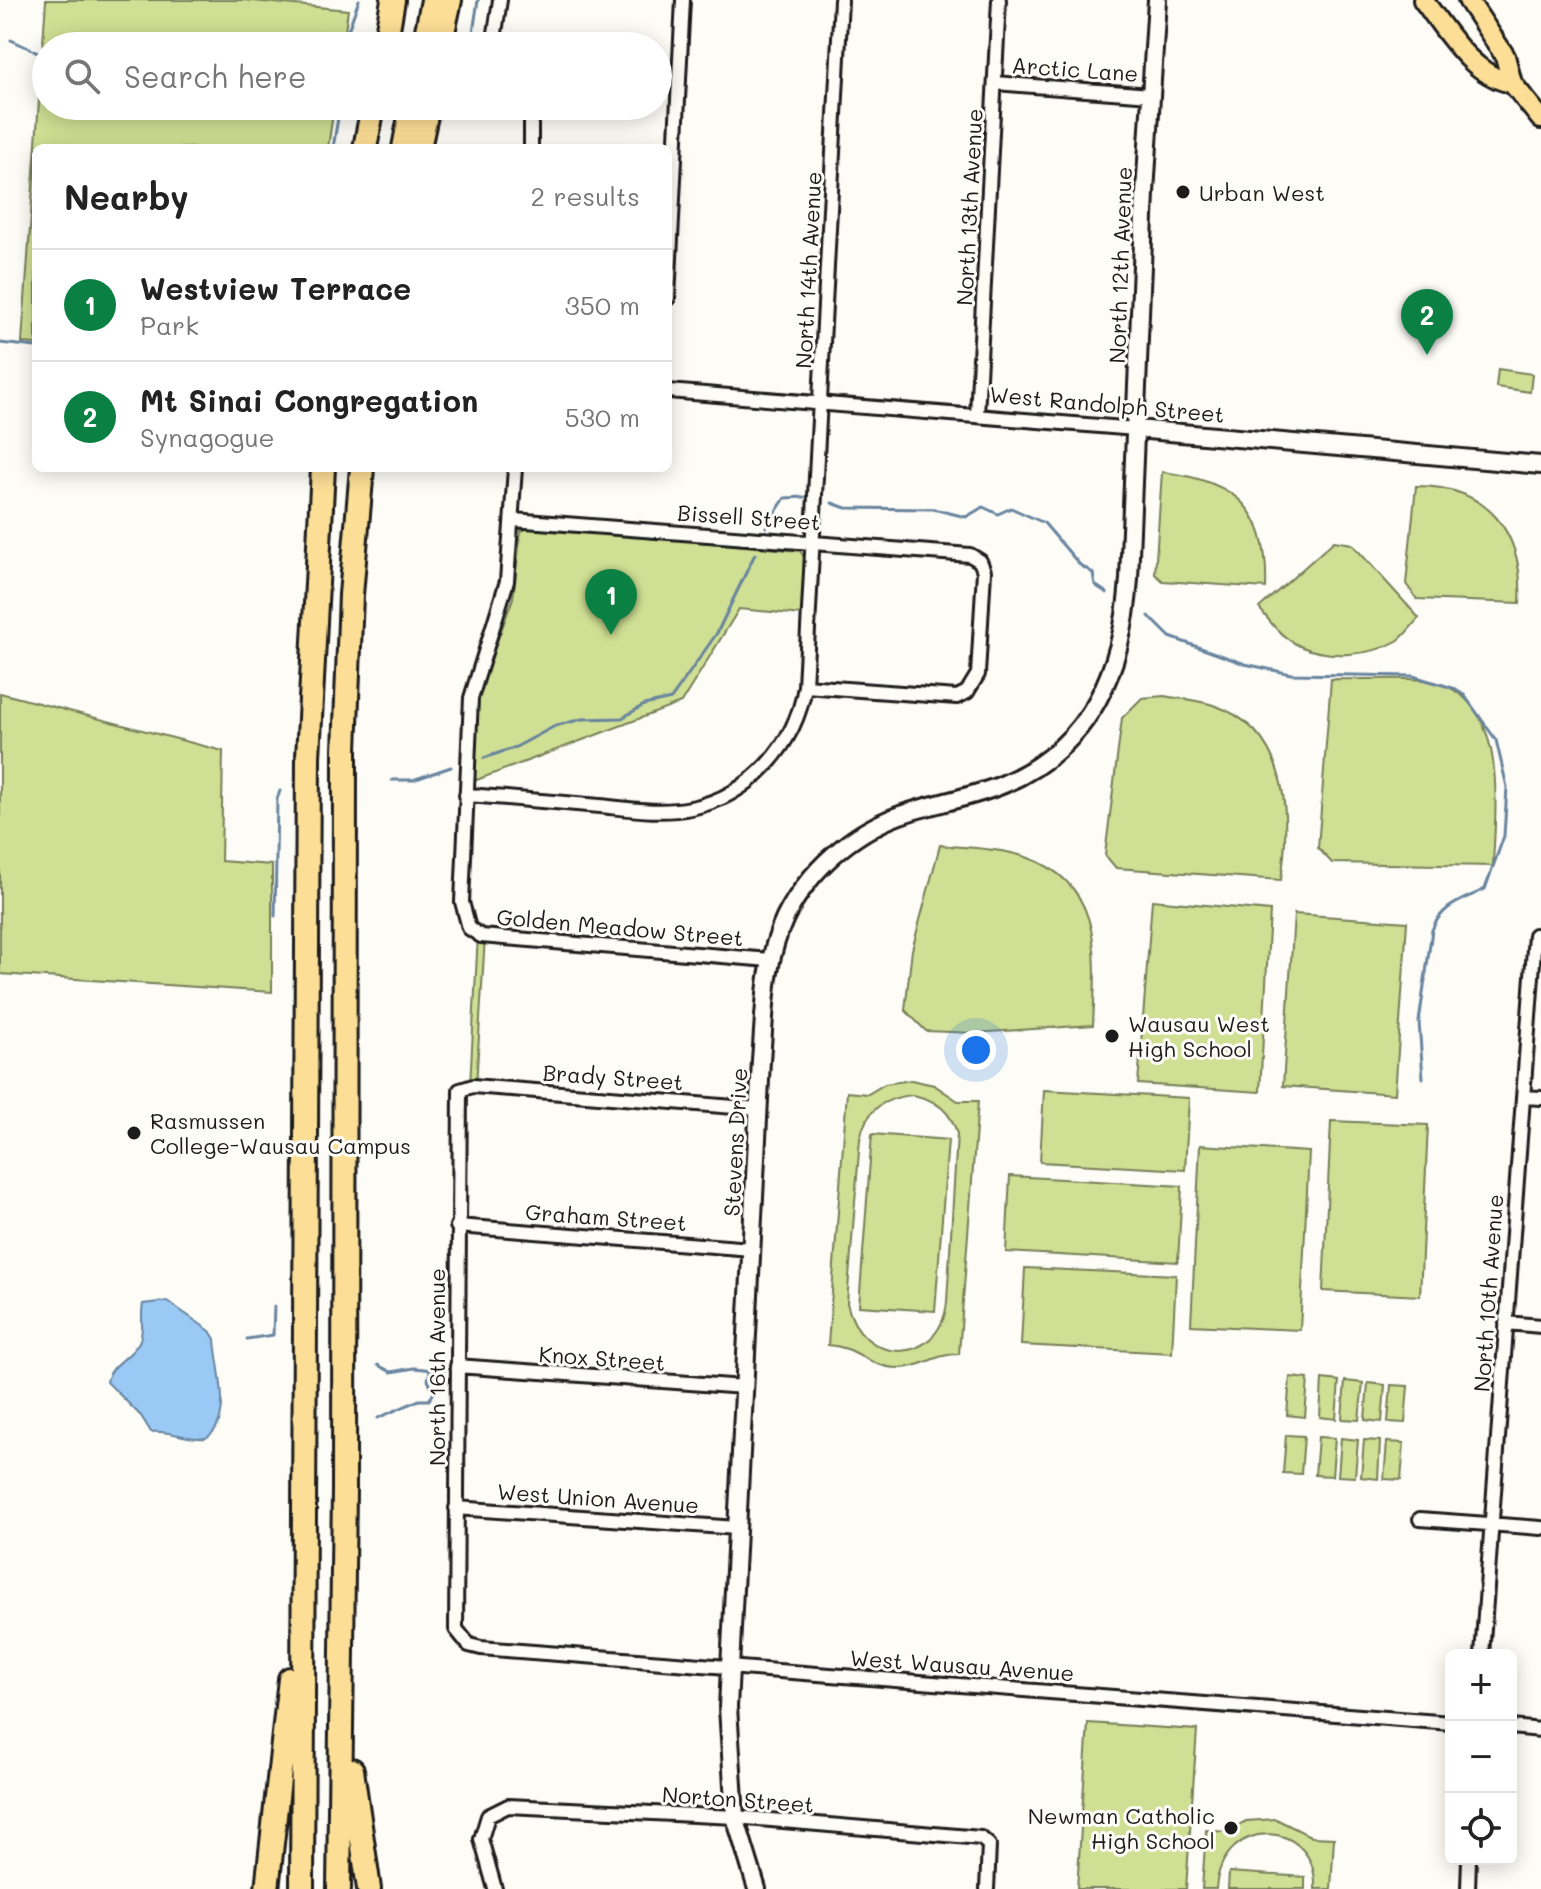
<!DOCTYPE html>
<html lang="en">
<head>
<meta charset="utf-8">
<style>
  body { margin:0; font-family:Mali,sans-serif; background:#f2f2f2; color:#222 }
  .controls { position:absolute; right:24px; bottom:24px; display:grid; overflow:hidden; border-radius:12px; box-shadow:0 4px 20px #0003 }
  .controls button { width:72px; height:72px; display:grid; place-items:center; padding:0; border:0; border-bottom:2px solid #e0e0e0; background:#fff; color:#222; font:40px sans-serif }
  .you { position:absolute; left:976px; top:1050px; width:28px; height:28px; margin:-20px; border:6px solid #fff; border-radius:50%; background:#1a73e8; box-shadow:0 0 0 12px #1a73e833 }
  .badge { display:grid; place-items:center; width:52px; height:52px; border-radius:50%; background:#0b8043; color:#fff; font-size:26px; font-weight:700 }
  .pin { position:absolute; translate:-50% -66px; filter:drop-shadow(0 2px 4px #0008) }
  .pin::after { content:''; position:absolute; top:42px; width:28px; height:24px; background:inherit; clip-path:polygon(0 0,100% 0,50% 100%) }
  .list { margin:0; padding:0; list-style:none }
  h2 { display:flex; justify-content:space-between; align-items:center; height:104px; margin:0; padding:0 32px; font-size:34px }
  h2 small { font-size:26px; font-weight:400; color:#767676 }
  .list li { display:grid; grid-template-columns:52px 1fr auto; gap:24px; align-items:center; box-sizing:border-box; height:112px; padding:0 32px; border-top:2px solid #e0e0e0 }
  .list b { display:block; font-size:30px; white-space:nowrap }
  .list p { margin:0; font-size:26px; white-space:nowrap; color:#767676 }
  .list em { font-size:26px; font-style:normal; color:#767676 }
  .icon { flex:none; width:44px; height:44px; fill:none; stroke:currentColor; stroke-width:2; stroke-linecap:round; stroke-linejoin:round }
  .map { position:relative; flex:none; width:1541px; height:1889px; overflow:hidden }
  .search { position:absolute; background:#fff; box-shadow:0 4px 20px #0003; left:32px; top:32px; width:640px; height:88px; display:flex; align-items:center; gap:20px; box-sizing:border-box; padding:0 28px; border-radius:44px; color:#767676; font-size:30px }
  .panel { position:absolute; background:#fff; box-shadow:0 4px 20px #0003; left:32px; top:144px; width:640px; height:328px; border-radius:12px }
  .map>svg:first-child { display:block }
</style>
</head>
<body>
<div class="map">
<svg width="1541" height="1889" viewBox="0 0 1541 1889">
  <rect width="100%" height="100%" fill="#fdfcf7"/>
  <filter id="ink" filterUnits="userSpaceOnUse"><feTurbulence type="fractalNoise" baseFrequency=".0125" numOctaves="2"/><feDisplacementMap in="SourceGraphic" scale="16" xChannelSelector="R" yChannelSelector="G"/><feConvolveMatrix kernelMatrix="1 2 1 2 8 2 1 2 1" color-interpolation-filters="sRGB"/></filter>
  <g filter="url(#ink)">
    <path fill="#cfdf93" stroke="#767e58" stroke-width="2" fill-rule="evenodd" d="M 46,0 L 243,0 L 348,10 L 343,46 L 46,46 L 46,106 L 334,106 L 328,148 L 36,148 L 36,344 L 22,343 Z
      M 1498,369 L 1532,374 L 1530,392 L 1496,387 Z
      M 1162,472 C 1237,481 1269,509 1266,588 L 1163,581 L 1155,574 Z
      M 1416,486 C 1489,486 1524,533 1520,603 L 1417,599 L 1406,584 Z
      M 532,527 L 800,551 L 806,560 L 802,615 L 739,609 L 681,703 L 474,781 L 479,691 L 513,598 L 521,531 Z
      M 1334,541 L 1352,544 L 1419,618 C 1412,625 1405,636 1397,641 C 1371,656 1328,659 1300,646 C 1283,639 1270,622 1259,608 Z
      M 1331,679 C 1359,680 1410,676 1435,682 C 1510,702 1495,809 1493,866 L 1332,863 L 1318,848 Z
      M 0,693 L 223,751 L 221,861 L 272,865 L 272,992 L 0,974 Z
      M 1164,696 C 1180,699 1198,700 1213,705 C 1289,730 1291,814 1281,880 L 1116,868 L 1105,855 L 1122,718 L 1142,698 Z
      M 940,845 C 967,848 1001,848 1026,857 C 1105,884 1096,957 1093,1025 L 974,1033 L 926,1031 L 905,1010 L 912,950 Z
      M 1152,900 L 1270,911 L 1260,1092 L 1138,1084 Z
      M 1294,914 L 1407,922 L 1395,1094 L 1283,1086 Z
      M 478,934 L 485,936 L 476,1086 L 470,1086 Z
      M 911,1080 L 934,1085 L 958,1101 L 978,1101 L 959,1354 C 934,1354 922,1368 899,1368 C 868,1368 860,1347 828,1345 L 847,1092 L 868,1094 L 885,1084 ZM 912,1095 C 935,1099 951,1110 957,1134 L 947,1302 C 940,1367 861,1367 847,1303 L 860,1139 C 866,1110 883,1098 912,1095 Z
      M 1044,1090 L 1189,1098 L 1185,1170 L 1040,1162 Z
      M 1331,1121 L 1428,1125 L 1420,1296 L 1323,1291 Z
      M 872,1134 L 948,1140 L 935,1311 L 859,1306 Z
      M 1200,1145 L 1309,1152 L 1300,1330 L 1191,1325 Z
      M 1010,1176 L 1182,1186 L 1178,1262 L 1006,1252 Z
      M 1025,1268 L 1176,1275 L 1172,1353 L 1021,1345 Z
      M 1290,1377 L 1308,1379 L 1305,1417 L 1287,1415 Z
      M 1322,1379 L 1339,1381 L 1336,1419 L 1320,1417 Z
      M 1345,1381 L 1363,1383 L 1359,1420 L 1342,1419 Z
      M 1368,1383 L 1385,1385 L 1382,1422 L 1365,1420 Z
      M 1391,1385 L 1408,1386 L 1405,1423 L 1388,1422 Z
      M 1286,1435 L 1304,1436 L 1301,1474 L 1283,1473 Z
      M 1318,1437 L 1335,1438 L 1332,1476 L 1315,1475 Z
      M 1341,1438 L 1358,1440 L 1355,1477 L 1338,1476 Z
      M 1364,1440 L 1380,1441 L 1378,1479 L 1361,1477 Z
      M 1387,1442 L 1404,1443 L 1401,1480 L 1384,1479 Z
      M 1088,1723 L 1197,1730 L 1186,1889 L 1077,1889 Z
      M 1276,1819 L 1312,1837 L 1334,1838 L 1331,1889 L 1315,1889 C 1318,1818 1221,1814 1216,1889 L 1202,1889 L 1206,1830 L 1226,1832 L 1246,1821 Z
      M 1229,1872 L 1305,1877 L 1305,1889 L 1228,1889 Z"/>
    <path fill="#9ac9f5" stroke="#68849e" stroke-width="2" d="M 167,1301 L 210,1331 L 215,1339 C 216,1366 235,1421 206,1438 C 187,1440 170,1430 151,1432 L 141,1416 L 107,1382 C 109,1365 131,1358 139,1342 C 145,1330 140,1317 143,1304 Z"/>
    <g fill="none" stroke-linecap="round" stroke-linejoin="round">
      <path stroke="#68849e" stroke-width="3" d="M 11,40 L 46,56
        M 350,44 L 347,33 L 359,0
        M 250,46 L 258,42 L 266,46
        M 309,46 L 319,32 L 325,33 L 333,46
        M 337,46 L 354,45
        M 471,46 L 478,0
        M 333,148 L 340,106
        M 0,343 L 36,347
        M 832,503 L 846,508 L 933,509 L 966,517 L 983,507 L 998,514 L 1011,508 L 1044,523 L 1080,565 L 1093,573 L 1095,585 L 1107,593
        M 766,527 L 785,498 L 804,497
        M 1149,616 L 1170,637 L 1245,664 L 1291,674 L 1413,676 L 1456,689 L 1465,696 L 1496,740 L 1507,787 L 1504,836 L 1485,889 C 1464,900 1442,904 1432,930 L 1419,1022 L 1423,1078
        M 484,758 L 516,747 L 555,726 L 582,719 L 622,718 L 644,705 L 671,699 L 717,633 L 755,554
        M 392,780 L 413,780 L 451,767
        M 275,916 L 277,799 L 280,791
        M 247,1339 L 273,1335 L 274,1306
        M 378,1365 L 391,1372 L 414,1368 L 444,1371
        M 378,1418 L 419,1400 L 429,1400 L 434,1393 L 428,1380 L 430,1371"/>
      <g stroke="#1c1c1c" stroke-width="18">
        <path id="street" d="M 493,46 L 500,0
          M 995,83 L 1151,95
          M 531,106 L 531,148
          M 668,298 L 683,0
          M 668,391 L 1136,429
          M 977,415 L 999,0
          M 515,468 L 507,581 L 471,698 L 462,902 L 469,928 L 481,936 L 770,960
          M 513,520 L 970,555 L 980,561 L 984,571 L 978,674 L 967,692 L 957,697 L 805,686
          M 466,795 C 510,798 555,802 600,806 C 630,809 661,814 691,808 C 750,796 796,745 805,686 L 841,0
          M 1523,1097 L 1541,1098
          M 759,1109 L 473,1086 L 460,1090 L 456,1629 L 469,1645 L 481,1648 L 1451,1723
          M 457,1226 L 752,1249
          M 1506,1323 L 1541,1326
          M 457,1366 L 744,1387
          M 456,1508 L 737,1528
          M 1420,1519 L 1541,1528
          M 1482,1655 L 1535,935
          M 1511,1727 L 1541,1730
          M 495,1889 L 481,1839 L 488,1816 L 508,1806 L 735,1817 L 981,1838 L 989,1845 L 987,1889
          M 1468,1889 L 1469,1859"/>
      </g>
      <g stroke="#1c1c1c" stroke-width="22">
        <path id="secondary" d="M 1136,429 L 1541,465
          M 757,1889 L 735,1817 L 728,1707 L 761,1060 C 765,1012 764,962 785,918 C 808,871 851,833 900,815 C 934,803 971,798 1004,784 C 1092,746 1123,668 1129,579 L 1145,193 L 1157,0"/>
      </g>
      <g stroke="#1c1c1c" stroke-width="24">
        <path id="primary" d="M 1423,0 C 1446,30 1472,76 1512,83
          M 1468,0 L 1505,56 L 1512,83 L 1541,119"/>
      </g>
      <g stroke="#1c1c1c" stroke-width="28">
        <path id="highway" d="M 385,46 L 393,0
          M 424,46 L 433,0
          M 440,46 L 450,0
          M 365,148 L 373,106
          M 404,148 L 412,106
          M 419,148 L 428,106
          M 352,1770 L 369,1889
          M 267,1889 L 290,1679
          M 302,1889 L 308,757 L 323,468
          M 339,1889 L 344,1490 L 345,750 L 351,595 L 362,468"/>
      </g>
      <use href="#street" stroke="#fdfcf7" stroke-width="12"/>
      <use href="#secondary" stroke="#fdfcf7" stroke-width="16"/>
      <use href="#primary" stroke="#fcde96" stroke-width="18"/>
      <use href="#highway" stroke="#fcde96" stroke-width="22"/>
    </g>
  </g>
  <g fill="#1c1c1c" stroke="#fdfcf7" stroke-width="3">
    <circle cx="1183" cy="192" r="8"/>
    <circle cx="1112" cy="1036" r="8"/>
    <circle cx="134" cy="1133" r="8"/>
    <circle cx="1231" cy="1828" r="8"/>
  </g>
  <g text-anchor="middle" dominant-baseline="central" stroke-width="6" stroke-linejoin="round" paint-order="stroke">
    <g font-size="22" fill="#1c1c1c" stroke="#fdfcf7">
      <text transform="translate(1075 69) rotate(4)">Arctic Lane</text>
      <text transform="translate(969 207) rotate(-87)">North 13th Avenue</text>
      <text transform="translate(1120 265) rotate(-88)">North 12th Avenue</text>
      <text transform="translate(808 270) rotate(-87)">North 14th Avenue</text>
      <text transform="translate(1107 404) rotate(5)">West Randolph Street</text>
      <text transform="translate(749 517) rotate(4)">Bissell Street</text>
      <text transform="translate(620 927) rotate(5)">Golden Meadow Street</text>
      <text transform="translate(613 1077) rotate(4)">Brady Street</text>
      <text transform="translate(735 1142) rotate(-87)">Stevens Drive</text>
      <text transform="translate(606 1217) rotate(4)">Graham Street</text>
      <text transform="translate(1488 1293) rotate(-86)">North 10th Avenue</text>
      <text transform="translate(602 1358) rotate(4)">Knox Street</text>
      <text transform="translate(436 1367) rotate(-90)">North 16th Avenue</text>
      <text transform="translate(598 1498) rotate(4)">West Union Avenue</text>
      <text transform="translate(962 1665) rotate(4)">West Wausau Avenue</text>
      <text transform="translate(738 1799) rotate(4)">Norton Street</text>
    </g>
    <g font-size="22" fill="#1c1c1c" stroke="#fdfcf7" text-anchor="start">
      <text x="1199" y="192">Urban West</text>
      <text x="1128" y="1023">Wausau West<tspan x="1128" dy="25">High School</tspan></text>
      <text x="150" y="1120">Rasmussen<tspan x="150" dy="25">College-Wausau Campus</tspan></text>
      <text x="1215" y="1815" text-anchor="end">Newman Catholic<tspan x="1215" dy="25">High School</tspan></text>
    </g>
  </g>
</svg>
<div class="controls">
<button>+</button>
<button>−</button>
<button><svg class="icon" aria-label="locate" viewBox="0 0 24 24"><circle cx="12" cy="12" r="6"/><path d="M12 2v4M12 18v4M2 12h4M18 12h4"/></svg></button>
</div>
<div class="you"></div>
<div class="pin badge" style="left:611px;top:635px">1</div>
<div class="pin badge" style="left:1427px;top:355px">2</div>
<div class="search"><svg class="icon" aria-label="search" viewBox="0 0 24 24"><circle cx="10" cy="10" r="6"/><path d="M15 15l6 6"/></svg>Search here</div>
<section class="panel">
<h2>Nearby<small>2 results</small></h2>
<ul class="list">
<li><span class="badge">1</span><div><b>Westview Terrace</b><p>Park</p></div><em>350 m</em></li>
<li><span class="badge">2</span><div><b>Mt Sinai Congregation</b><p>Synagogue</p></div><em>530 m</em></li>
</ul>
</section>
</div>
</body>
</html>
